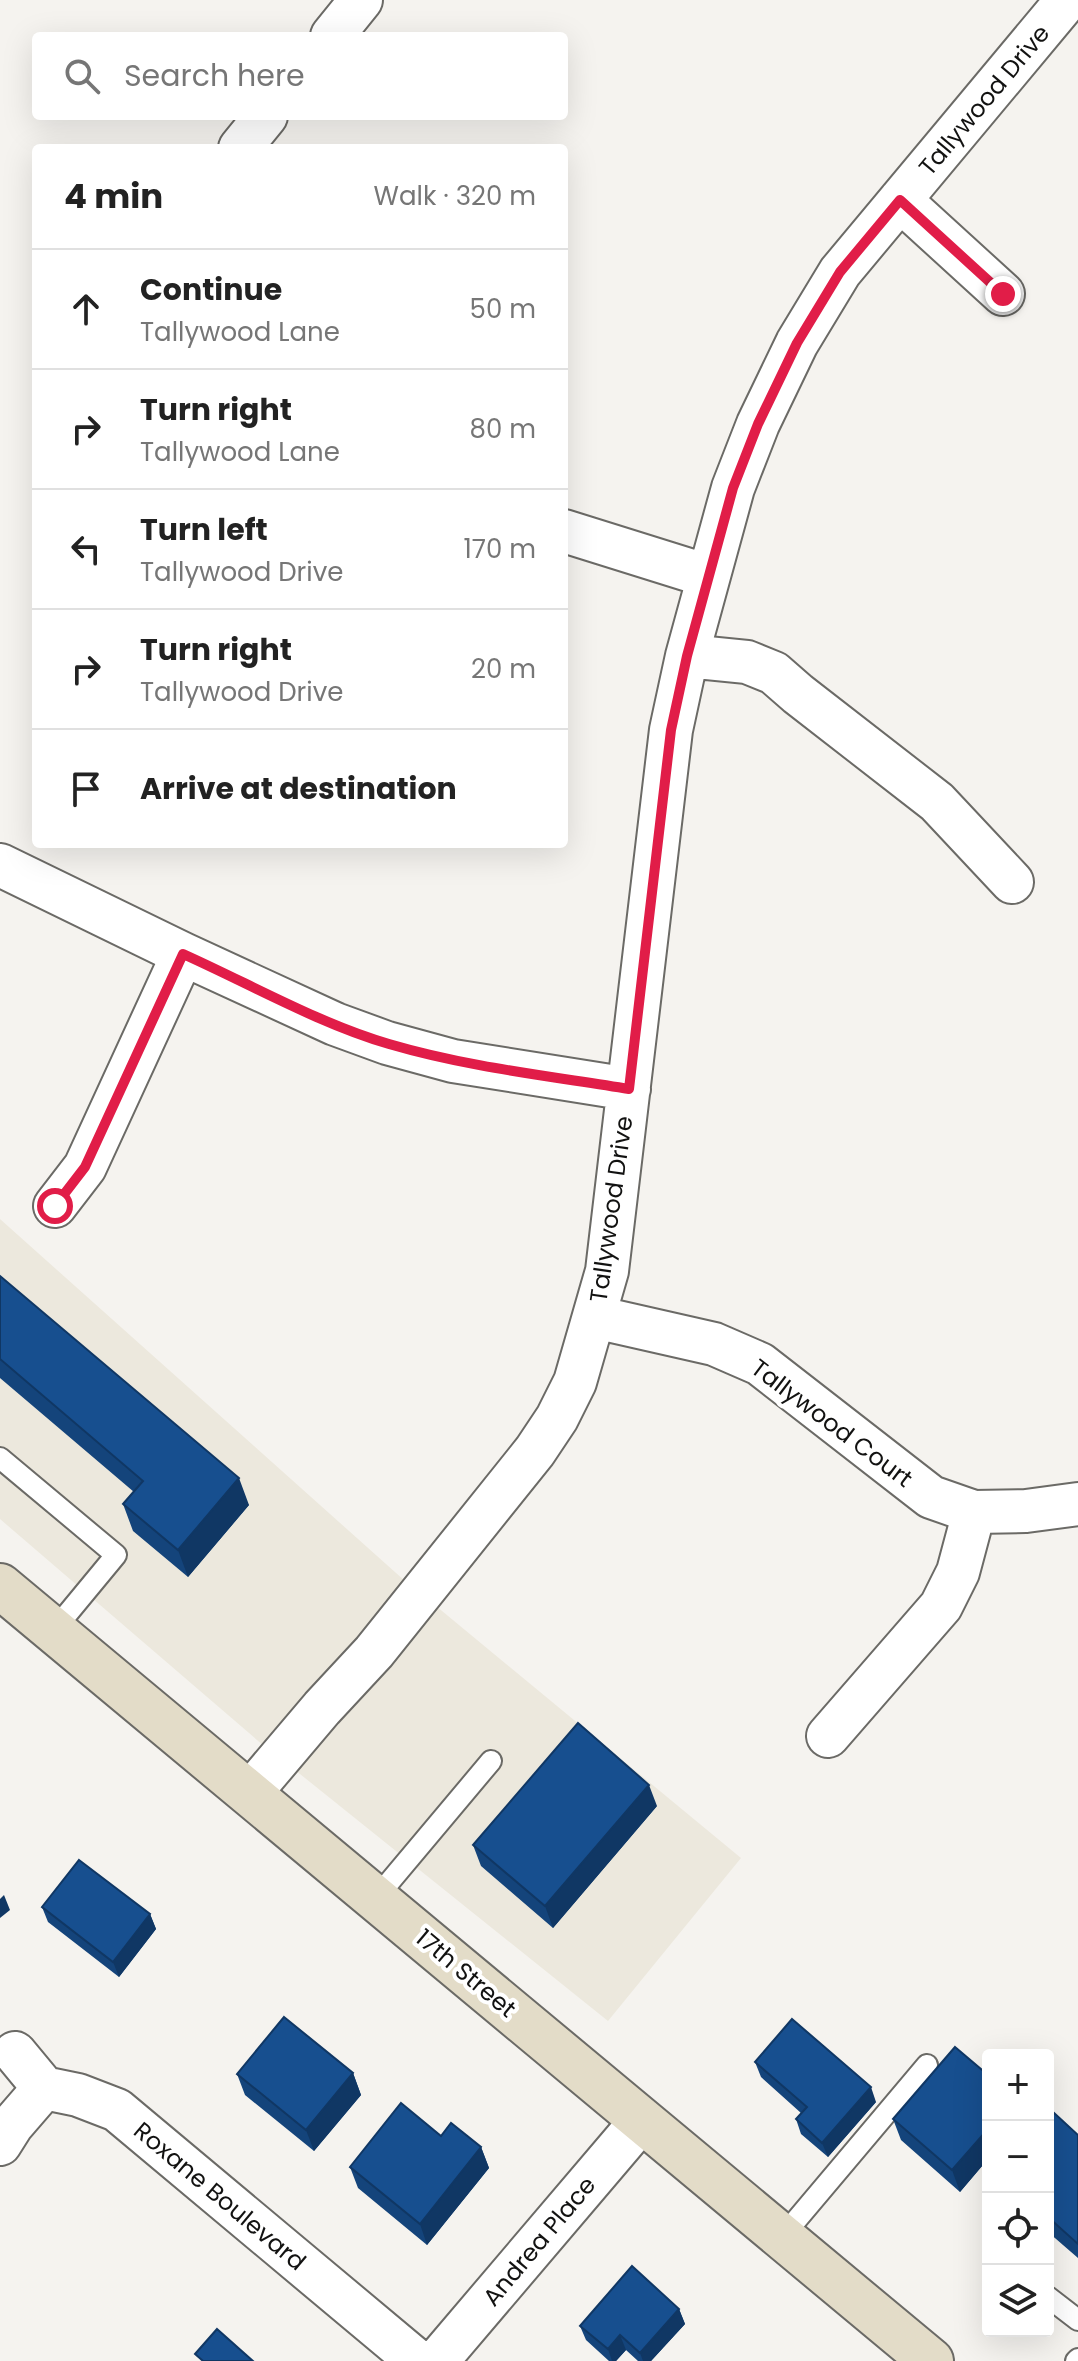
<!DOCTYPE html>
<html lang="en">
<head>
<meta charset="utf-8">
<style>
  body { margin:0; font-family:Poppins,sans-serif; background:#f2f2f2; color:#222 }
  .controls { position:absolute; right:24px; bottom:24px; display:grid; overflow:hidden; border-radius:8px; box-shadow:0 8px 32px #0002 }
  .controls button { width:72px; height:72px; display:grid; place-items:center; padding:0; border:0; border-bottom:2px solid #e0e0e0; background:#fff; color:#222; font:40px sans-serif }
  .stop { position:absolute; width:24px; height:24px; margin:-18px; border:6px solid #e11d48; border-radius:50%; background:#fff }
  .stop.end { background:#e11d48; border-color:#fff; box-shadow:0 2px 8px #0008 }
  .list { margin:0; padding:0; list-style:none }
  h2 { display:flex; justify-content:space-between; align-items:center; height:104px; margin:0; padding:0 32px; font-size:34px }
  h2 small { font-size:26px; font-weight:400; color:#767676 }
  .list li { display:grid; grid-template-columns:52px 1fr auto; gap:24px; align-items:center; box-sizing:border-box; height:120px; padding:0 32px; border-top:2px solid #e0e0e0 }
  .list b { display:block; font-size:30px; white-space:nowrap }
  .list p { margin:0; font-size:26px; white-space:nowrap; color:#767676 }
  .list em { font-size:26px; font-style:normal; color:#767676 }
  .icon { flex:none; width:44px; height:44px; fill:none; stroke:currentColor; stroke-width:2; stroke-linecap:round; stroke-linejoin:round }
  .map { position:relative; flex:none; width:1078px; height:2361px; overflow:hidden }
  .search { position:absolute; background:#fff; box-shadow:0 8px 32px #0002; left:32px; top:32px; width:536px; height:88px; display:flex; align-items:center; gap:20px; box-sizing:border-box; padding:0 28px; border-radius:8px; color:#767676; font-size:30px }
  .panel { position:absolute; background:#fff; box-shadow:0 8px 32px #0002; left:32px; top:144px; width:536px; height:704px; border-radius:8px }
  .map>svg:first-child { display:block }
</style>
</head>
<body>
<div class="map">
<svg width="1078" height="2361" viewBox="0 0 1078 2361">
  <rect width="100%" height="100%" fill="#f5f3ef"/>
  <path fill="#ece8dd" d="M 0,1219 L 405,1581 L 359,1638 L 264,1746 L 0,1519 Z
    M 436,1606 L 741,1858 L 608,2021 L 295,1770 Z"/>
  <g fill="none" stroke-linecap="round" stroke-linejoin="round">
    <g stroke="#6b6a66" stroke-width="24">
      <path id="service" d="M 0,1458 L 116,1555 L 54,1630
        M 376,1898 L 491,1761
        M 782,2237 L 927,2065
        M 1048,2297 L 1078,2320
        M 1076,2361 L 1078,2359"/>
    </g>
    <g stroke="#6b6a66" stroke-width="46">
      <path id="minor" d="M 332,36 L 361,0
        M 240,148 L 266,116
        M 900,200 L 1003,294
        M 564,531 L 708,576
        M 687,656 L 747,662 L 774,673 L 798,694 L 937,802 L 1012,882
        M 0,865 L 183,954 L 335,1024 L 387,1043 L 453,1061 L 629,1089
        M 55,1206 L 85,1167 L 183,954
        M 595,1317 L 714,1344 L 760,1364 L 931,1497 L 974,1512 L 1026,1511 L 1078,1504
        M 828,1736 L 941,1606 L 958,1572 L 974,1512
        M 250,1793 L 322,1708 L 374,1652 L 535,1451 L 557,1418 L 575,1382 L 607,1271 L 671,730 L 687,656 L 733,488 L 758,424 L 797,343 L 840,272 L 1067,0
        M 15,2053 L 44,2088 L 78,2095 L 117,2110 L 417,2361
        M 0,2144 L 12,2125 L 44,2088
        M 437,2361 L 642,2120"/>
    </g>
    <g stroke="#6b6a66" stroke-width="48">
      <path id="secondary" d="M 0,1586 L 931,2361"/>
    </g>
    <use href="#service" stroke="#fff" stroke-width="20"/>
    <use href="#minor" stroke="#fff" stroke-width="42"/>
    <use href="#secondary" stroke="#e3dcc8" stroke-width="44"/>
  </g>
  <path fill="#14447b" d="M 0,1276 L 249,1505 L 188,1577 L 133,1531 L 123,1504 L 134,1492 L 0,1378 Z
    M 657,1806 L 553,1928 L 481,1866 L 473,1845 Z
    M 42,1907 L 150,1914 L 156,1929 L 119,1977 L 48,1922 Z
    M 755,2062 L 876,2102 L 828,2157 L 801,2134 L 796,2119 L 801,2113 L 761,2077 Z
    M 353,2073 L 361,2095 L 314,2151 L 245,2095 L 237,2074 Z
    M 988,2075 L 988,2159 L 960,2192 L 901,2140 L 893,2119 Z
    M 1048,2118 L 1078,2135 L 1078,2258 L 1048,2232 Z
    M 441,2136 L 481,2147 L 489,2168 L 427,2245 L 358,2188 L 350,2167 Z
    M 679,2309 L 685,2324 L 651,2361 L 638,2361 L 626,2350 L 616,2361 L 609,2361 L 586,2340 L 580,2326 Z"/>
  <path fill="#103764" d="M 239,1478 L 249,1505 L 188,1577 L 178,1550 Z
    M 649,1785 L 657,1806 L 553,1928 L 545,1906 Z
    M 4,1895 L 10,1910 L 0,1918 L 0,1899 Z
    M 150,1914 L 156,1929 L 119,1977 L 113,1962 Z
    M 353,2073 L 361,2095 L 314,2151 L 306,2130 Z
    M 871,2087 L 876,2102 L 828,2157 L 822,2143 Z
    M 988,2129 L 988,2159 L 960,2192 L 952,2170 Z
    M 481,2147 L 489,2168 L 427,2245 L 420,2224 Z
    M 679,2309 L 685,2324 L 651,2361 L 643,2361 L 640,2353 Z
    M 620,2335 L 626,2350 L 616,2361 L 612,2361 L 608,2349 Z"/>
  <path fill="#174f8f" stroke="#103764" stroke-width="2" d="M 0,1276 L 239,1478 L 178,1550 L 123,1504 L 143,1481 L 0,1359 Z
    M 578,1723 L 649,1785 L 545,1906 L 473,1845 Z
    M 79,1860 L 150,1914 L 113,1962 L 42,1907 Z
    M 284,2017 L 353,2073 L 306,2130 L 237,2074 Z
    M 792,2019 L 871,2087 L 822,2143 L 796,2119 L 807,2107 L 755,2062 Z
    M 955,2047 L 988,2075 L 988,2129 L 952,2170 L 893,2119 Z
    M 401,2103 L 441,2136 L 451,2123 L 481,2147 L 420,2224 L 350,2167 Z
    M 1053,2112 L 1078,2135 L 1078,2244 L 1048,2217 L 1048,2118 Z
    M 632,2266 L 679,2309 L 640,2353 L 620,2335 L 608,2349 L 580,2326 Z
    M 217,2329 L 253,2361 L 203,2361 L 195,2354 Z"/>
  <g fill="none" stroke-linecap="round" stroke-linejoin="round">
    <path stroke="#e11d48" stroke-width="10" d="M 55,1206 L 85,1167 L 183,954 C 250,984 320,1024 389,1044 C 467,1067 549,1076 629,1089 L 671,730 L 687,656 L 733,488 L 758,424 L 797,343 L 840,272 L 900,200 L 1003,294"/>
  </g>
  <g text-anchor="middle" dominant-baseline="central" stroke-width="8" stroke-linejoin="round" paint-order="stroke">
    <g font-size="24" fill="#121211" stroke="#fff">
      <text transform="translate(984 100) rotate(-50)">Tallywood Drive</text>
      <text transform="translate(611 1209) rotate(-82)">Tallywood Drive</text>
      <text transform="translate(832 1423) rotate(37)">Tallywood Court</text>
      <text transform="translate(466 1973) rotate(40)">17th Street</text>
      <text transform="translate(220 2196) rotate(40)">Roxane Boulevard</text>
      <text transform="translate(539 2241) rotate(-50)">Andrea Place</text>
    </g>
  </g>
</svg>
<div class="controls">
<button>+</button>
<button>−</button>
<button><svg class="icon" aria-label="locate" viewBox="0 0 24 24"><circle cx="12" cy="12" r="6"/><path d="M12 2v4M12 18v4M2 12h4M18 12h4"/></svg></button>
<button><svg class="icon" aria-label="layers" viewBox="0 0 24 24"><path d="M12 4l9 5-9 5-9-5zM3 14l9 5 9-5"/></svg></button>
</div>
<div class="stop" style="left:55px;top:1206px"></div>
<div class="stop end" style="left:1003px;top:294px"></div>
<div class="search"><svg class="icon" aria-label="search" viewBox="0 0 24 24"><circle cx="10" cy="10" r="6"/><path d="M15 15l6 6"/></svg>Search here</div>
<section class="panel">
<h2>4 min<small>Walk · 320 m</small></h2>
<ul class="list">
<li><svg class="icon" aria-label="ahead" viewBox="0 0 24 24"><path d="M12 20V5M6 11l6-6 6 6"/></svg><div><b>Continue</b><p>Tallywood Lane</p></div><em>50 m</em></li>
<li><svg class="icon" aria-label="right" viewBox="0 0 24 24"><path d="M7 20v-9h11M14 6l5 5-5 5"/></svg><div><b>Turn right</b><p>Tallywood Lane</p></div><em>80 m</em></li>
<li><svg class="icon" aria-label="left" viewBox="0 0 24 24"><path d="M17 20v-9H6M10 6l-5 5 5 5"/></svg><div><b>Turn left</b><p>Tallywood Drive</p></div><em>170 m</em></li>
<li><svg class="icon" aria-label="right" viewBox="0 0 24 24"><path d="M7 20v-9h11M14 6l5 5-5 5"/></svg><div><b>Turn right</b><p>Tallywood Drive</p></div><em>20 m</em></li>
<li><svg class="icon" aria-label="arrive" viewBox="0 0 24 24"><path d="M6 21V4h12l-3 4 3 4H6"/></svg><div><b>Arrive at destination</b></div></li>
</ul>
</section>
</div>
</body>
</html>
